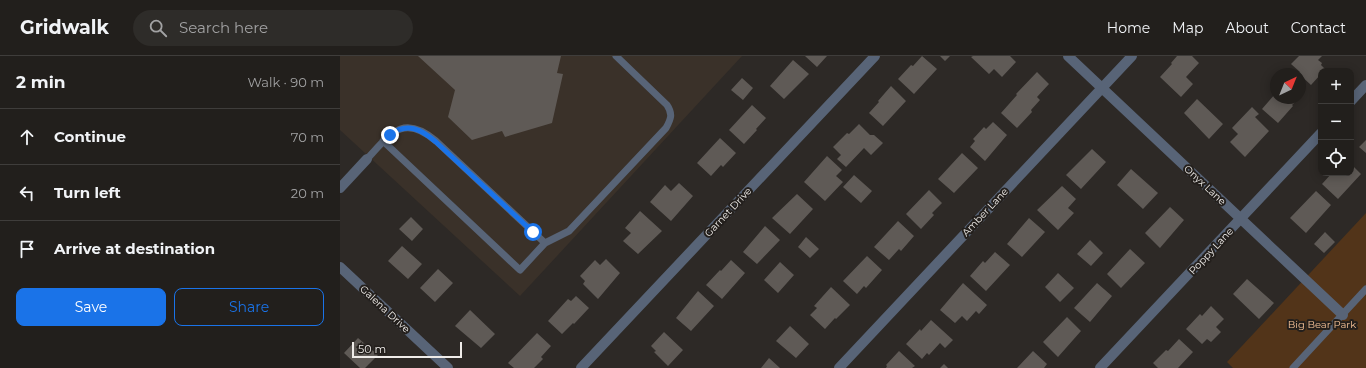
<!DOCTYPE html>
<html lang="en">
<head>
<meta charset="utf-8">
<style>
  body { margin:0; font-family:Montserrat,sans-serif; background:#2e2c29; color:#f1f3f6 }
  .controls { position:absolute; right:12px; top:12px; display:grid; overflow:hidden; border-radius:8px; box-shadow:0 2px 10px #0003 }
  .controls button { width:36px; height:36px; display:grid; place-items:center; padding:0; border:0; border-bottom:1px solid #3f3d3b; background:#221f1c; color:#f1f3f6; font:20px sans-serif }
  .compass { position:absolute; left:930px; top:12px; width:36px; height:36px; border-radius:50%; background:#221f1c; box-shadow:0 2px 10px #0003; rotate:43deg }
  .scale { position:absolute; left:12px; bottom:10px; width:110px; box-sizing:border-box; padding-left:4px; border:2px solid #efece9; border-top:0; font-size:11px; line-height:14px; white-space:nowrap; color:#efece9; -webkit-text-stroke:3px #231f1c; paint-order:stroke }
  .stop { position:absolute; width:12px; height:12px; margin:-9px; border:3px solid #1a73e8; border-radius:50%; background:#fff }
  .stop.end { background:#1a73e8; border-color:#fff; box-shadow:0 1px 4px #0008 }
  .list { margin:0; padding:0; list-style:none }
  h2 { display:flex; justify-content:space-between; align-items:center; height:52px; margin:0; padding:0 16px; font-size:17px }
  h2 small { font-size:13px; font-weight:400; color:#a2a2a3 }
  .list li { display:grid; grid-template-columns:26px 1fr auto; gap:12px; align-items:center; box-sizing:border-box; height:56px; padding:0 16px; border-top:1px solid #3f3d3b }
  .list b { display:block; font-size:15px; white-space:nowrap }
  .list em { font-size:13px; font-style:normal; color:#a2a2a3 }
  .actions { display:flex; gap:8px; padding:12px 16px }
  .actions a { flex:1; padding:9px 0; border:1px solid #1a73e8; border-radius:8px; text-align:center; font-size:14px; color:#1a73e8 }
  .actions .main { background:#1a73e8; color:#fff }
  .icon { flex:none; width:22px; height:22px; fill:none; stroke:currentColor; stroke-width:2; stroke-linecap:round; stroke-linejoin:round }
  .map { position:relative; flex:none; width:1026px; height:312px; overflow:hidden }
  header { display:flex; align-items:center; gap:24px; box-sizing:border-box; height:56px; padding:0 20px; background:#221f1c; border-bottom:1px solid #3f3d3b }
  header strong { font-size:19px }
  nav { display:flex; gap:22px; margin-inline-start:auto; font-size:14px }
  .search { width:280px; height:36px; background:#2e2c29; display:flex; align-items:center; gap:10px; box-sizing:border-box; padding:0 14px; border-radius:22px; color:#a2a2a3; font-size:15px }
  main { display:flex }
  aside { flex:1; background:#221f1c }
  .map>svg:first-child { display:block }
</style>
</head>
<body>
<header>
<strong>Gridwalk</strong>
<div class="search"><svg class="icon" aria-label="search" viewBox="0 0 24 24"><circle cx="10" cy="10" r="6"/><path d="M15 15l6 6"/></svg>Search here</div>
<nav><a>Home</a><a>Map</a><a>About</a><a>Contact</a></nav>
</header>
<main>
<aside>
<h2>2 min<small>Walk · 90 m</small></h2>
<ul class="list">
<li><svg class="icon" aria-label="ahead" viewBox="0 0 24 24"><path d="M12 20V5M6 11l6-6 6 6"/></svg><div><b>Continue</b></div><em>70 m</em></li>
<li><svg class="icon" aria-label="left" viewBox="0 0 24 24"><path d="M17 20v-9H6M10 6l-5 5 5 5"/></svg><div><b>Turn left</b></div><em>20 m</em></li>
<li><svg class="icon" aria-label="arrive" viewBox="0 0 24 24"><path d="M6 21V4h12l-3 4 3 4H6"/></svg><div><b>Arrive at destination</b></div></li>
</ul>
<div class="actions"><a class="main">Save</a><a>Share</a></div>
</aside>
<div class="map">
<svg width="1026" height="312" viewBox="0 0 1026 312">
  <rect width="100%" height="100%" fill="#2d2926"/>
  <path fill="#3a3129" d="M 0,0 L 402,0 L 180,240 L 0,74 Z"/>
  <path fill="#523419" d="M 1026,157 L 1026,312 L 893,312 L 887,306 Z"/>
  <path fill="#5f5a56" d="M 78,0 L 221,0 L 217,17 L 223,18 L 212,67 L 165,81 L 162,75 L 132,84 L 108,61 L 115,34 Z
    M 465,0 L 487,0 L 477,11 Z
    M 582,0 L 597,13 L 574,38 L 558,23 L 571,9 L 573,10 Z
    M 600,0 L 610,0 L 605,5 Z
    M 633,0 L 670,0 L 676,6 L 662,21 L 654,13 L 649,18 L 631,1 Z
    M 837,0 L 852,0 L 859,7 L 846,21 L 853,28 L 841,41 L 820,21 L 832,8 L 831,7 Z
    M 959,0 L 982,0 L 978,4 L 982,7 L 981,9 L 985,13 L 984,15 L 981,15 L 981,18 L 971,29 L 958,17 L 960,16 L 951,8 Z
    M 453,4 L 469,18 L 444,43 L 430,30 Z
    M 697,16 L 709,28 L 697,41 L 700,44 L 691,54 L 692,56 L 677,72 L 661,57 L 677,39 L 676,38 Z
    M 402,22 L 413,32 L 403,44 L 391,34 Z
    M 551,30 L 566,45 L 543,70 L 529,57 L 539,46 L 538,45 Z
    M 936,37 L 936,42 L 959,42 L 952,49 L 953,50 L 938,67 L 922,53 Z
    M 857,43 L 883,68 L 869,83 L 844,57 Z
    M 412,49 L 426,62 L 416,73 L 417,74 L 404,88 L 389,74 Z
    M 912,51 L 919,58 L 915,61 L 929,75 L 905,101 L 890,86 L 898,78 L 892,72 Z
    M 653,66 L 667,79 L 645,105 L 630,91 L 635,85 L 633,83 L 644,71 L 646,73 Z
    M 519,68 L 530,79 L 534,79 L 543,87 L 531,99 L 524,92 L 506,111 L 497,103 L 501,99 L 493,91 L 507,77 L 509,78 Z
    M 380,82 L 396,97 L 383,111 L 381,109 L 371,120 L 357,107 Z
    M 1026,84 L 1026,97 L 1019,91 Z
    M 752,93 L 766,106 L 741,133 L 726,119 Z
    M 622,97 L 638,112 L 614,137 L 598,123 Z
    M 487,100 L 502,114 L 496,120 L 503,126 L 485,145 L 464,126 Z
    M 1011,108 L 1021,118 L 998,143 L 982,128 L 992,117 L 1011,117 Z
    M 791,113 L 818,137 L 803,153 L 777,129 Z
    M 514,119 L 532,135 L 521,147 L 503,131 Z
    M 339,127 L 353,140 L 331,165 L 310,146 L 325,129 L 331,135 Z
    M 722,130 L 736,143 L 728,152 L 734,157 L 718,174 L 697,154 Z
    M 589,134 L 602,147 L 592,157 L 594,159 L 581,173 L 566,158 Z
    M 976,135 L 991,149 L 966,177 L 950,162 Z
    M 457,138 L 473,153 L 450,178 L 432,162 Z
    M 830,151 L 844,164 L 820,192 L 805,177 Z
    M 300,155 L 322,175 L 298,198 L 283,185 L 291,177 L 285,172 Z
    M 71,161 L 83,173 L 72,185 L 59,173 Z
    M 689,162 L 705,176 L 682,201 L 667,188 Z
    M 558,165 L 574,180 L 561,195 L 559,193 L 549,204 L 534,191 Z
    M 425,170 L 440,184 L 417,208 L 403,196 Z
    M 985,176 L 995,186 L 984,197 L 974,188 Z
    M 466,181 L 479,193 L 470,202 L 458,191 Z
    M 750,184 L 763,197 L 751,210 L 737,198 Z
    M 62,190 L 82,208 L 68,223 L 48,205 Z
    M 790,193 L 805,207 L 781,232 L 767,218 Z
    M 655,196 L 670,209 L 646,235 L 630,220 L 643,205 L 645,207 Z
    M 527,200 L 542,214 L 526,232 L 524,230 L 517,238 L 503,225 Z
    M 266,203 L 280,217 L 258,243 L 243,228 L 245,225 L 240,220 L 255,204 L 260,209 Z
    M 391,204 L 405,217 L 382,243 L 366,229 L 380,214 L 381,215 Z
    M 440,206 L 454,219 L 438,237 L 424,224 Z
    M 98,213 L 113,227 L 95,246 L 80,232 Z
    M 718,217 L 734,232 L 720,246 L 705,231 Z
    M 907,223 L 934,247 L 919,263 L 893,238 Z
    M 623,227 L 647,249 L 639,258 L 636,255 L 627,265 L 622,260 L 615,267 L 600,254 Z
    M 757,227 L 772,240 L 750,266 L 734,252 Z
    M 491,231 L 510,249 L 496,263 L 495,262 L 485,273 L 470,259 L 477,252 L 474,250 Z
    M 358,235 L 374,250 L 351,275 L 336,262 Z
    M 236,240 L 249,252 L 234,268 L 233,267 L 222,278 L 208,265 L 228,243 L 231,245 Z
    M 871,250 L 884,263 L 876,271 L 881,276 L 871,286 L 867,283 L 862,288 L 846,273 L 860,258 L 862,260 Z
    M 130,254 L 155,278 L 141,292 L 115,270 Z
    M 727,261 L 741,275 L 718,301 L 703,286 Z
    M 591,264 L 613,284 L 605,292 L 600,287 L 589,299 L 587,297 L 582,303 L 566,288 L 580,273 L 581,275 Z
    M 450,270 L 469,288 L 456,302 L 436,285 Z
    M 324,276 L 343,294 L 328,310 L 314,296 L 316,295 L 311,290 Z
    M 197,277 L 211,290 L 201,301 L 203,303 L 194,312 L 174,312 L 168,307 Z
    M 18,282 L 38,299 L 25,312 L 20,312 L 4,297 Z
    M 839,283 L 853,296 L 838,312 L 818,312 L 813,307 L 826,294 L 828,295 Z
    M 559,295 L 575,310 L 572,312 L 546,312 L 547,310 L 546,309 Z
    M 693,295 L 707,308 L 704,312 L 677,312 Z
    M 429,302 L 440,312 L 421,312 Z
    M 604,308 L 608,312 L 600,312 Z"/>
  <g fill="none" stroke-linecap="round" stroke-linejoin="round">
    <path stroke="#586477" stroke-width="7" d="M 43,85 L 180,214 L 205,187 L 229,175 L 326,72 C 331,63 333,58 327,49 L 276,0
      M 27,103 C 50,78 63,57 96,85 L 205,187
      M 953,312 L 1026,233"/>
    <path stroke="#586477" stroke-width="10" d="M 728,0 L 1003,259
      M 1011,45 L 1026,29
      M 0,132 L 27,103
      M 0,211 L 108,312
      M 241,312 L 535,0
      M 499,312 L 792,0
      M 760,312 L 981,77"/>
  </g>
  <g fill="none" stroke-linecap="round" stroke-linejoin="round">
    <path stroke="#1a73e8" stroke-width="5" d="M 50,79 C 67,66 81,73 96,86 L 193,176"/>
  </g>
  <g text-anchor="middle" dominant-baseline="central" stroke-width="4" stroke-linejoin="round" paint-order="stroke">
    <g font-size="10" fill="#efece9" stroke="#231f1c">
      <text transform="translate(865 129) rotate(43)">Onyx Lane</text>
      <text transform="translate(388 156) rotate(-47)">Garnet Drive</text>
      <text transform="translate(645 156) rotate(-47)">Amber Lane</text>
      <text transform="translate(871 195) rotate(-47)">Poppy Lane</text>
      <text transform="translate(45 253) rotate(43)">Galena Drive</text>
    </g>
    <g font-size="10" fill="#f9c498" stroke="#231f1c">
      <text x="982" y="268">Big Bear Park</text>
    </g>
  </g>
</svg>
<div class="controls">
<button>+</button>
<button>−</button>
<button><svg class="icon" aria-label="locate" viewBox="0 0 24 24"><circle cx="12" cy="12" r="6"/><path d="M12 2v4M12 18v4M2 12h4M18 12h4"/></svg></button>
</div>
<svg class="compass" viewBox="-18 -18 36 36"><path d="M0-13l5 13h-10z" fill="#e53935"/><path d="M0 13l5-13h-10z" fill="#a2a2a3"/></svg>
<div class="scale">50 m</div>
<div class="stop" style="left:193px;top:176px"></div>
<div class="stop end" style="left:50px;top:79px"></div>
</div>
</main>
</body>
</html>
